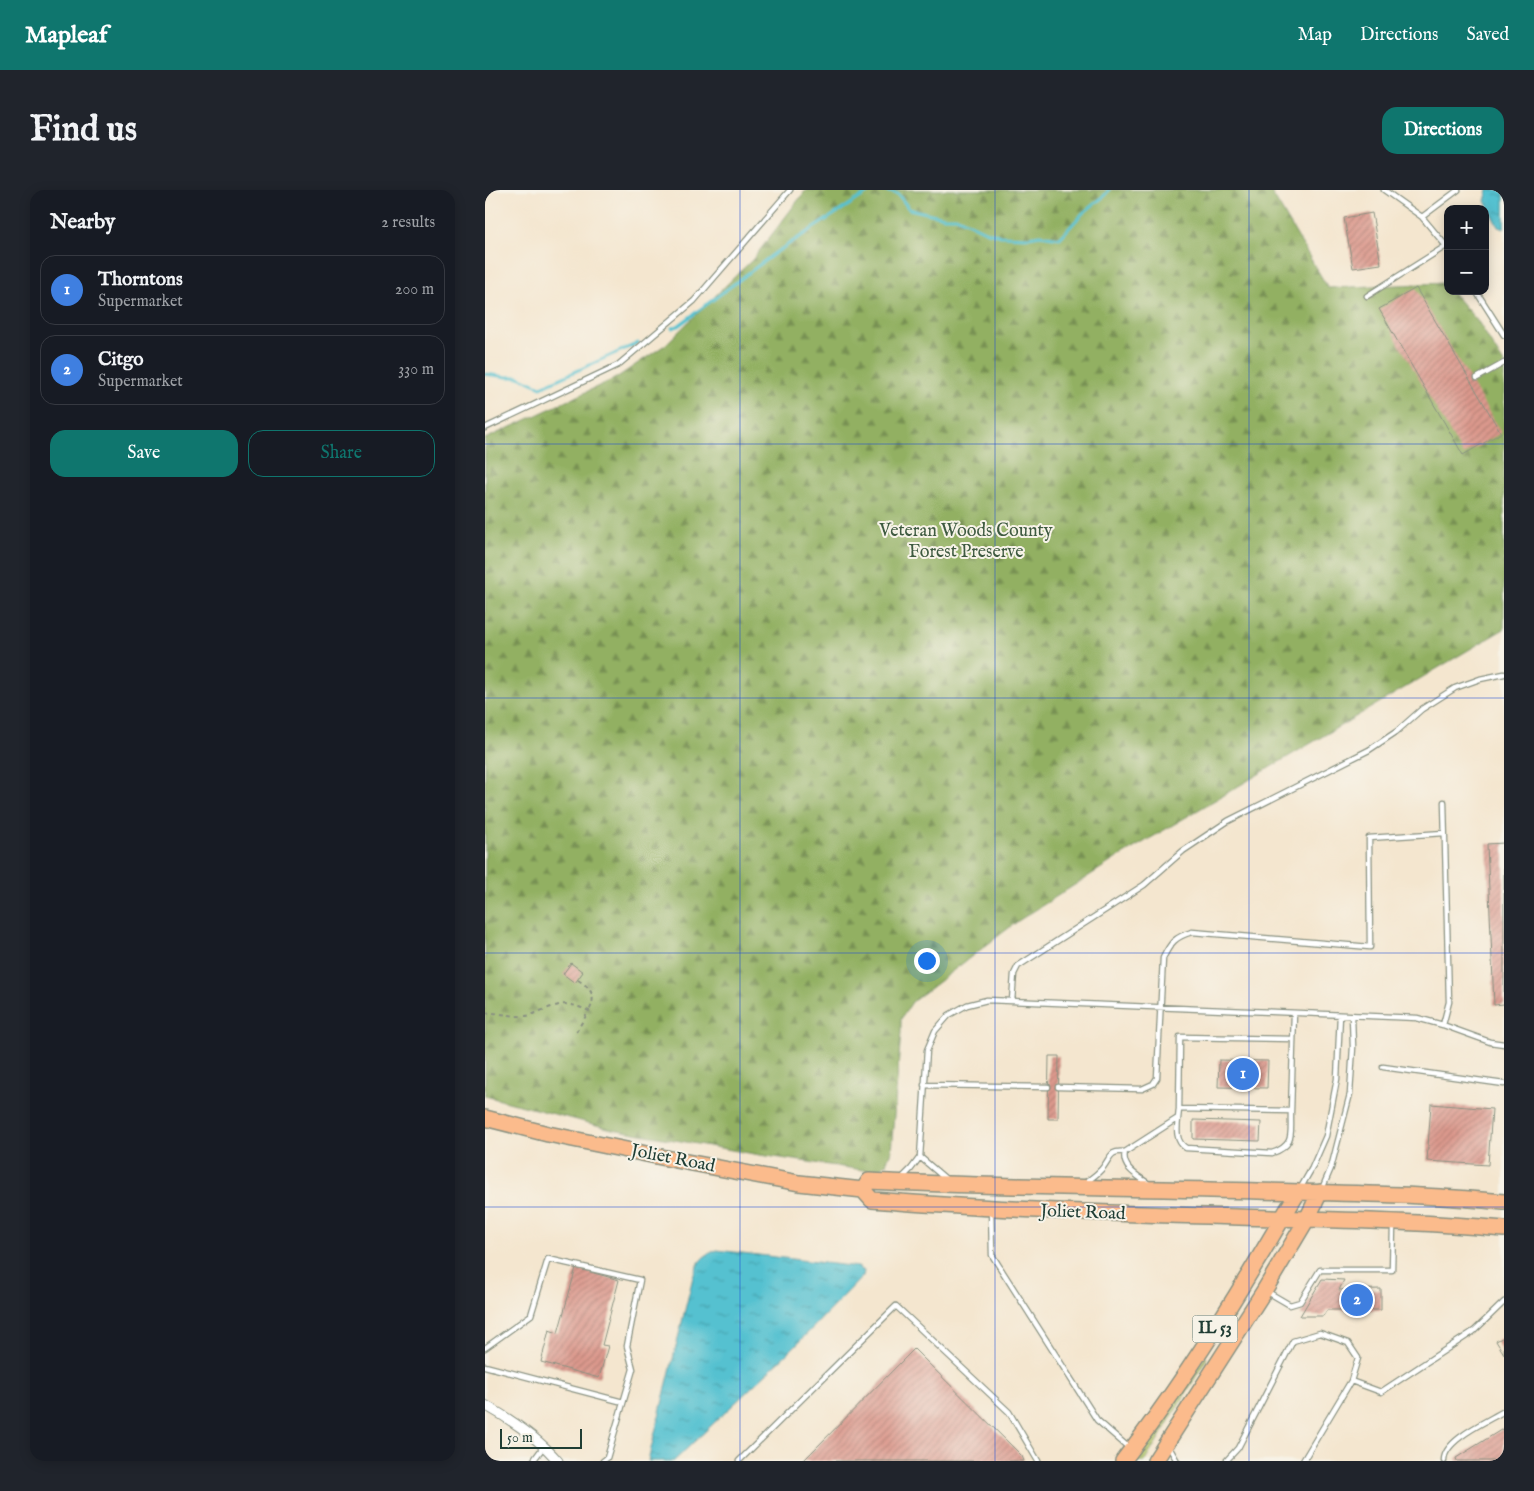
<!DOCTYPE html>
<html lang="en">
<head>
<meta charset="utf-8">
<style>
  body { margin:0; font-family:"IM FELL English",serif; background:#20242c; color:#f1f3f6 }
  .controls { position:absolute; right:15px; top:15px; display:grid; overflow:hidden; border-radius:10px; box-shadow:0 2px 12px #0003 }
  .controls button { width:45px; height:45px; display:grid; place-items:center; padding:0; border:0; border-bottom:1px solid #363941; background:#171b24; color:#f1f3f6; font:25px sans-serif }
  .scale { position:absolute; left:15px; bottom:12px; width:82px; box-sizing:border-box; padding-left:5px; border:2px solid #1f3d34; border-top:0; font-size:14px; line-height:18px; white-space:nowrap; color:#1f3d34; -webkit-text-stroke:4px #f7f3e8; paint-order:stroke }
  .you { position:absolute; left:441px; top:770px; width:18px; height:18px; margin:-12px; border:4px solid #fff; border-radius:50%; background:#1a73e8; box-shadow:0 0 0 8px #1a73e833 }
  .badge { display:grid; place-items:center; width:32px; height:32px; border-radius:50%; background:#0f766e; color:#fff; font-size:16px; font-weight:700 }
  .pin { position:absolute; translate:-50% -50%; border:2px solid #fff; box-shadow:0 1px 5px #0006 }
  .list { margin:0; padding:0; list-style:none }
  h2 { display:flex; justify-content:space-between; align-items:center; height:65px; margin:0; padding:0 20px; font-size:21px }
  h2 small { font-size:16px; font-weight:400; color:#9ea1a6 }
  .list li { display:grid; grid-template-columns:32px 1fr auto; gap:15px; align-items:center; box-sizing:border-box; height:70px; margin:0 10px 10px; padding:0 10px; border:1px solid #363941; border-radius:15px }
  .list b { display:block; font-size:19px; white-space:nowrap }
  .list p { margin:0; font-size:16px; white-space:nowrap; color:#9ea1a6 }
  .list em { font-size:16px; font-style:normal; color:#9ea1a6 }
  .actions { display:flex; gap:10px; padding:15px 20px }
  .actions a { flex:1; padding:11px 0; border:1px solid #0f766e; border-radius:15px; text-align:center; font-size:18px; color:#0f766e }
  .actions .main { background:#0f766e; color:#fff }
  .map { position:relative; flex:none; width:1019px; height:1271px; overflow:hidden; border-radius:15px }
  header { display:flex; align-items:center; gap:30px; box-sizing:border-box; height:70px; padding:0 25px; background:#0f766e; color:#fff }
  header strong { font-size:24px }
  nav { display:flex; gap:28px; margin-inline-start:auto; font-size:18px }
  .intro { display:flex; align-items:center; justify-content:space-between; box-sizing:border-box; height:120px; padding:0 30px }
  h1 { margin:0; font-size:35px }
  .button { padding:12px 22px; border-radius:15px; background:#0f766e; color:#fff; font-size:18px; font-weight:700 }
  main { display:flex; gap:30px; padding:0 30px }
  aside { flex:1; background:#171b24; border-radius:15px; box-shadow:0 2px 12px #0003 }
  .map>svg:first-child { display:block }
</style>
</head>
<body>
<header>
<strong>Mapleaf</strong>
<nav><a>Map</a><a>Directions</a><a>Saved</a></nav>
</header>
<div class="intro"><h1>Find us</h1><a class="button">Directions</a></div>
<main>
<aside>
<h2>Nearby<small>2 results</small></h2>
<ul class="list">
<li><span class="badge" style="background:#3f7fe0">1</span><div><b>Thorntons</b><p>Supermarket</p></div><em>200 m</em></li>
<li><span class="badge" style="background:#3f7fe0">2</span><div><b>Citgo</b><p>Supermarket</p></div><em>330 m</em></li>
</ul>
<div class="actions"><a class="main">Save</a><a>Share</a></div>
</aside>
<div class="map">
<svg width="1019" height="1271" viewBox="0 0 1019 1271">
  <defs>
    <pattern id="grass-dots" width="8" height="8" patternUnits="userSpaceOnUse" patternTransform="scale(1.25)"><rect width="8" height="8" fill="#b9cc70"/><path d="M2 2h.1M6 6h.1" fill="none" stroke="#96a75d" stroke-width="1.8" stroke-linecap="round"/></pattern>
    <pattern id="forest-firs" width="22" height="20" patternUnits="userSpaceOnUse" patternTransform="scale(1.25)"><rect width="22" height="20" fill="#92b062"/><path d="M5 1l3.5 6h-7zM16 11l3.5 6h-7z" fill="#779052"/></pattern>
    <pattern id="water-ripples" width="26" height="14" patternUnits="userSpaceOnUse" patternTransform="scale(1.25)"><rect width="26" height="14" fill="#55c1d0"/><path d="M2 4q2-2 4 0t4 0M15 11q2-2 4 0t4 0" fill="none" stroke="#469eaa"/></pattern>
    <pattern id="building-hatch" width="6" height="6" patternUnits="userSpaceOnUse" patternTransform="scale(1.25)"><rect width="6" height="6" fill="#dc998d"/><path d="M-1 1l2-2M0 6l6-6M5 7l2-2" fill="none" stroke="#b27e74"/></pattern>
  </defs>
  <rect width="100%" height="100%" fill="#f7f3e8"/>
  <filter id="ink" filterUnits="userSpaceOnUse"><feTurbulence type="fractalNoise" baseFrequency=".02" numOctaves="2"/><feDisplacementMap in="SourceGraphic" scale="10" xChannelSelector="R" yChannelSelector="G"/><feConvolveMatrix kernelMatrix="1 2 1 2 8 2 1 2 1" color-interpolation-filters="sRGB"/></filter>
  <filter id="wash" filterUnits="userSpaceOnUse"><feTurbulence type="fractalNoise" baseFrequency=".0096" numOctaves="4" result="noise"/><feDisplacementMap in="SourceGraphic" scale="20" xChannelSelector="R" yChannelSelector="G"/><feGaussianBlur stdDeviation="1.12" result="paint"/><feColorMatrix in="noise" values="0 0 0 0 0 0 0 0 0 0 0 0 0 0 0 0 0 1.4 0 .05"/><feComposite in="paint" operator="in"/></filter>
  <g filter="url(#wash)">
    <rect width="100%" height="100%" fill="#f4e6cf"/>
    <path fill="url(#grass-dots)" stroke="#6c8452" d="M 720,1167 L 722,1168 L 660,1271 L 647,1271 Z"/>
    <path fill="url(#forest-firs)" stroke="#58764b" d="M 321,0 L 785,0 L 843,98 L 959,93 L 963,97 L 963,101 L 966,101 L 994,133 L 1019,174 L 1019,439 L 632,668 L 533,731 L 427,812 L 416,829 L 416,843 L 406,961 L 401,974 L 392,982 L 275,965 L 127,939 L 0,906 L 0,249 L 131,188 L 180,155 L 268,69 Z"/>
    <path fill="url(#water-ripples)" stroke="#3a7f82" d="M 1003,0 L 1019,0 L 1019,39 L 1013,37 L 1000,11 Z
      M 232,1060 L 373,1077 L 379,1081 L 378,1086 L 308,1158 L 189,1271 L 163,1271 L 208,1087 C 214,1071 215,1067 232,1060 Z"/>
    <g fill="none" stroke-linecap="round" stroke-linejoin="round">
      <path stroke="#55c1d0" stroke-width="3" d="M 396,0 L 413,4 L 424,19 L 459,27 L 471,27 L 500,41 L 516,46 L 544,47 L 555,45 L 575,48 L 598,23 L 618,7 L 624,0
        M 187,138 L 193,136 L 290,63 L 387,0
        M 0,184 L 22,187 L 34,187 L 56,197 L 153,153"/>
    </g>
    <g id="blocks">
      <path fill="url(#building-hatch)" d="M 887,23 L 896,74 L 868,78 L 859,28 Z
        M 931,98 L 1016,243 L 978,265 L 894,119 Z
        M 1019,653 L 1019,814 L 1009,815 L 1002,654 Z
        M 86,773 L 98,782 L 90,793 L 78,784 Z
        M 564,866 L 574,866 L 573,929 L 563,929 Z
        M 734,870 L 783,871 L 782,898 L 733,897 Z
        M 946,914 L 1007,919 L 1003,975 L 942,971 Z
        M 708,930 L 776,932 L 775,951 L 708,949 Z
        M 91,1078 L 134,1090 L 117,1155 L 123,1156 L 114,1188 L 56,1172 L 64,1140 L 73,1143 Z
        M 837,1089 L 859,1090 L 854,1100 L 896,1099 L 896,1120 L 842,1120 L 838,1126 L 815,1126 Z
        M 1019,1147 L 1019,1164 L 1011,1151 Z
        M 429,1159 L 537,1266 L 539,1271 L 318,1271 Z
        M 1019,1238 L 1019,1271 L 972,1271 L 971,1268 Z"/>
    </g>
  </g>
  <g filter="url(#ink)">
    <use href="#blocks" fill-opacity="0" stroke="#8a9282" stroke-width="1"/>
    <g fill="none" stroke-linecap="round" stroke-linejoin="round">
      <g stroke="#8a9282" stroke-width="7">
        <path id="service" d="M 899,0 L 937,27 L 962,57
          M 937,27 L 973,0
          M 991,101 L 1019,145
          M 882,106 L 961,56
          M 992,188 L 1019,173
          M 0,238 L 133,175 L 209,111 L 305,0
          M 527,811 L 529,784 L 533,776 L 659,695 L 698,661 L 743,631 L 884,560 L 911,542 L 937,519 L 970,498 L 995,489 L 1019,484
          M 958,835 L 964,812 L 959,612
          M 808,849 L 695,847 L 694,919 L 806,921 L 809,823
          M 898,877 L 1019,894
          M 439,895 L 563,897
          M 573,897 L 657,899 L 668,894 L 672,888 L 678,768 C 686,752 690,747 707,742 L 885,757 L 884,648 L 959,643
          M 694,919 C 693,933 688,950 701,958 L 787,963 C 811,955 805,943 806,921
          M 640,962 C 636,978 653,986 664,994
          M 435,967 L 462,990
          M 416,989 L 426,979 L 435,967 L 442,860 L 450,841 L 464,825 L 482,815 L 502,810 L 932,828 L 958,835 L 1005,852 L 1019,854
          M 601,992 C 607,988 615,982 619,976 C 626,966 626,960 640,962 L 693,928
          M 815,999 L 827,978 L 841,946 L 852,889 L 855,825
          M 837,999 L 846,978 L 865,904 L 868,857 L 867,826
          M 506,1020 L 507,1065 L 612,1230 L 643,1257
          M 781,1101 L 805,1115 L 815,1112 L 835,1080 L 907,1080 L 908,1036
          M 0,1158 L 46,1125 L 63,1069 L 155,1090 L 142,1156 L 148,1179 L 122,1268 L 118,1271
          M 0,1176 L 138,1212
          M 684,1257 L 692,1271
          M 48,1271 L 59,1256
          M 254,1271 L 411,1116 L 524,1222 L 553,1271
          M 741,1271 L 753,1258 L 808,1151 L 835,1143 L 863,1153 L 873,1168 L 866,1191 L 896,1202 L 989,1141 L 1019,1112
          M 818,1271 L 866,1191
          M 959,1271 C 958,1250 1003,1231 1019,1221"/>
      </g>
      <g stroke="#8a9282" stroke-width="11">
        <path id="minor" d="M 0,1215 C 27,1230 52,1247 73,1271"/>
      </g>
      <g stroke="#8a9282" stroke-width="18">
        <path id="primary" d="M 0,928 L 63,944 L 191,970 L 314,993 L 378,1000 L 387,1010 C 509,1020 631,1024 754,1027 C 842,1030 931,1031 1019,1039
          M 378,1000 L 384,991 C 528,998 671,998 815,1002 C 883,1004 951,1005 1019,1012
          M 638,1271 C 687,1207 731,1140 772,1071 C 786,1048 799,1025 813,1002
          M 670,1271 L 779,1101 L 822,1029 L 835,1002"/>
      </g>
      <path stroke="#8a9282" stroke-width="2" stroke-dasharray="4 4" stroke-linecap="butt" d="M 93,790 C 106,798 112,806 104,821
        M 0,823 C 14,822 26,827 40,826 C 45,826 50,823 55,821 C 78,813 81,811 104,821 L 91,842"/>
      <use href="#service" stroke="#fff" stroke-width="4.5"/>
      <use href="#minor" stroke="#fff" stroke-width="9"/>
      <use href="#primary" stroke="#fbbb8c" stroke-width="15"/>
    </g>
  </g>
  <path fill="none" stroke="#1d4ed8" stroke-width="1" stroke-opacity="0.55" d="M 255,0 L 255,1271M 510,0 L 510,1271M 764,0 L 764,1271M 0,254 L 1019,254M 0,508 L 1019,508M 0,763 L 1019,763M 0,1017 L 1019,1017"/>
  <g text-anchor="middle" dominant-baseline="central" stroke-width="4" stroke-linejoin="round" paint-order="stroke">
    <rect fill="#f7f3e8" stroke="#60746a" stroke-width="1" x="707.5" y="1125.5" width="45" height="27" rx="4"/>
    <g font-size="16" font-weight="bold" fill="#1f3d34">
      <text x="730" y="1139">IL 53</text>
    </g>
    <g font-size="18" fill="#3e5a40" stroke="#f7f3e8">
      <text x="481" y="341">Veteran Woods County<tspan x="481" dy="21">Forest Preserve</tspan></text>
    </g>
    <g font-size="18" fill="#1f3d34" stroke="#f7f3e8">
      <text transform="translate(188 969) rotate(11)">Joliet Road</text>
      <text transform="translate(598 1023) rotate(2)">Joliet Road</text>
    </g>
  </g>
</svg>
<div class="controls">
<button>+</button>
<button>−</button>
</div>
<div class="scale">50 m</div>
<div class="you"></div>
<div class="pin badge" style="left:758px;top:884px;background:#3f7fe0">1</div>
<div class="pin badge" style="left:872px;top:1110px;background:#3f7fe0">2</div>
</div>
</main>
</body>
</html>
